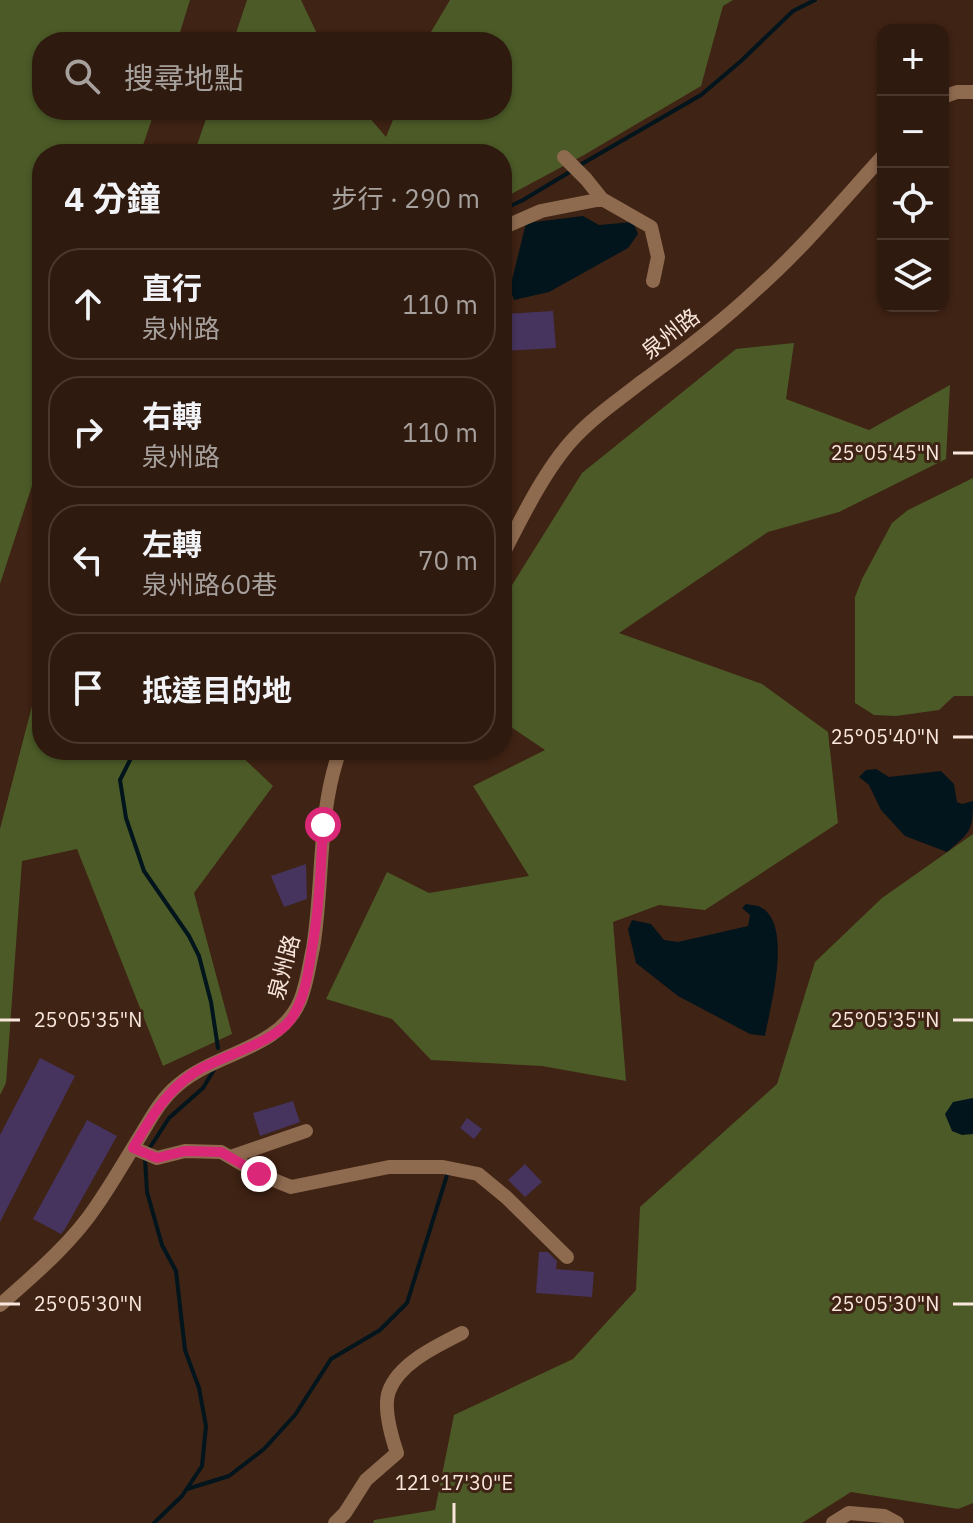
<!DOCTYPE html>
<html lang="zh-TW">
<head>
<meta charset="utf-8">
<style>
  body { margin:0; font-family:"IBM Plex Sans","Noto Sans TC",sans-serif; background:#372318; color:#f1f3f6 }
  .controls { position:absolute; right:24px; top:24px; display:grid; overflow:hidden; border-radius:16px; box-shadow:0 2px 6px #0004 }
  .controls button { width:72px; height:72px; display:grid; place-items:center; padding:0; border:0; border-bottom:2px solid #4a382f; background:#2f1a0f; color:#f1f3f6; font:40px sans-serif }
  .stop { position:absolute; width:24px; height:24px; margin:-18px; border:6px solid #db2777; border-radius:50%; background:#fff }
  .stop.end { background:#db2777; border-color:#fff; box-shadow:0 2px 8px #0008 }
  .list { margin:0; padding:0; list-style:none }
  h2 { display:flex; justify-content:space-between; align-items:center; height:104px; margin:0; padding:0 32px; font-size:34px }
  h2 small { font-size:26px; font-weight:400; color:#a7a19e }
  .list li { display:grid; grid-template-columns:52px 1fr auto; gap:24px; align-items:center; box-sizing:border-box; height:112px; margin:0 16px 16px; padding:0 16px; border:2px solid #4a382f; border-radius:32px }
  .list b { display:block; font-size:30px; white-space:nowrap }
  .list p { margin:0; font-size:26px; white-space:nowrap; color:#a7a19e }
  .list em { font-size:26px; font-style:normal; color:#a7a19e }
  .icon { flex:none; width:44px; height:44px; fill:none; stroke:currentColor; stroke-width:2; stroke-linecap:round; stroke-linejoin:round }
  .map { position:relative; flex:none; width:973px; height:1523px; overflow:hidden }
  .search { position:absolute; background:#2f1a0f; box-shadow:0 2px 6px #0004; left:32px; top:32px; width:480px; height:88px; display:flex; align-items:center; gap:20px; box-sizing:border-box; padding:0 28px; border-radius:32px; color:#a7a19e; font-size:30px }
  .panel { position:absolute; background:#2f1a0f; box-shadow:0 2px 6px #0004; left:32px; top:144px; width:480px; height:616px; border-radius:32px }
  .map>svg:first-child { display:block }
</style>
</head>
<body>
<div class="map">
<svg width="973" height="1523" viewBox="0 0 973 1523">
  <rect width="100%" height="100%" fill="#3f2314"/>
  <path fill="#4c5a27" d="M 0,0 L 190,0 L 177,42 L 42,42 L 42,110 L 155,110 L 140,154 L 42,154 L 42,455 L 0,584 Z
    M 247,0 L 301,0 L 321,42 L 233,42 Z
    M 450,0 L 733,0 L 723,6 L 701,86 L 584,155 L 502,199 L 502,154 L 194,154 L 209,110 L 363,110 L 386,137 L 397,110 L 502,110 L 502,42 L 425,42 Z
    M 794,343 L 786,399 L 869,430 L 950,385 L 946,459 L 839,512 L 768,532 L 619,633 L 762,684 L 828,732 L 838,823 L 705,910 L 659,905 L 613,922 L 626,1081 L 542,1066 L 431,1060 L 392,1019 L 326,999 L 387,872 L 429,893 L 529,876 L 473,786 L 545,750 L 502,721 L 502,601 L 582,473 L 736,349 Z
    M 973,478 L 973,696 L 954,696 L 939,710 L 896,716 L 874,715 L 855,703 L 855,597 L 862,579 L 892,523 L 908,510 Z
    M 38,683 L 42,683 L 42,750 L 235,750 L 273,786 L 194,893 L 232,1034 L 163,1066 L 77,849 L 22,861 L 6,1083 L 0,1095 L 0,829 Z
    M 973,834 L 973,1503 L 958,1509 L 851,1492 L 802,1523 L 373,1523 L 374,1520 L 435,1510 L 454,1415 L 573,1359 L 636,1290 L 640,1207 L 777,1084 L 815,962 L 882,898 Z"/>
  <path fill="#02151c" d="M 583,216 L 599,225 L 633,222 L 638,234 L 628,248 L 549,292 L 514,300 L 510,288 L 526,223 Z
    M 876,769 L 889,777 L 941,771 L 954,784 L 957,802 L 962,804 L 973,801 C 973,832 970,832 947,852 L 905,836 L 881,810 L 869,785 L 859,777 L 866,770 Z
    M 746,904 C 750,905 754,905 758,906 C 795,920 770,1007 765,1036 L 750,1034 L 678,996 L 636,963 L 628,929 L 632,920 L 651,924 L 664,940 L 678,942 L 748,926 L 750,915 L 742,908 Z
    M 973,1098 L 973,1134 L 962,1135 L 952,1131 L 945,1114 L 953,1102 Z"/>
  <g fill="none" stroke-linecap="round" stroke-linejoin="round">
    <path stroke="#02151c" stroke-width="4" d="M 580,165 L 701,95 L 741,61 L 793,11 L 815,0
      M 502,210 L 523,200 L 573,170
      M 135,750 L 120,780 L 126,818 L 144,871 L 189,936 L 199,956 L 211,1002 L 218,1048
      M 149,1149 L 169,1118 L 203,1088 L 215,1068
      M 145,1158 L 147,1192 L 162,1245 L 176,1271 L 185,1350 L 199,1388 L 206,1426 L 202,1466 L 182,1496 L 154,1523
      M 187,1489 L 229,1476 L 264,1449 L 295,1415 L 331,1359 L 380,1330 L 407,1303 L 448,1172"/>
  </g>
  <path fill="#46335e" d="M 553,311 L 556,348 L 502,351 L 502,314 Z
    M 306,864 L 307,899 L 284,907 L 271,876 Z
    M 40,1058 L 75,1076 L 0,1222 L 0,1135 Z
    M 293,1101 L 300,1122 L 260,1136 L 253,1113 Z
    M 467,1118 L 482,1129 L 474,1139 L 460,1128 Z
    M 87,1120 L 117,1136 L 65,1229 L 61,1234 L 33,1219 Z
    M 525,1164 L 542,1182 L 525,1197 L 508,1180 Z
    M 539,1252 L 548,1252 L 557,1261 L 556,1269 L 594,1272 L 592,1297 L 536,1293 Z"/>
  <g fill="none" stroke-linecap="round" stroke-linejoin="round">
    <path stroke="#8e6a4f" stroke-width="14" d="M 943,97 L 957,92 L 973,92
      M 564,157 L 586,179 L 602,199 L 651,227 L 658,257 L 653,281
      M 502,228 L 541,211 L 602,199
      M 502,556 C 522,517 548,463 579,433 C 597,414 620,399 640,383 C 681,353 721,323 758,288 C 803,248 842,201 883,156
      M 133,1148 L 157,1158 L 185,1151 L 221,1152 L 230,1157 L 306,1131
      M 230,1157 L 259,1174 L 291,1187 L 389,1167 L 443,1167 L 478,1174 L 506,1197 L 567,1257
      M 0,1305 C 34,1275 72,1243 97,1205 C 113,1182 127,1157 142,1133 C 152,1116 162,1098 178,1085 C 216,1052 279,1050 300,1001 C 307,984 309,966 313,948 C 324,882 317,814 340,750
      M 335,1523 L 345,1513 L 366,1480 L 397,1453 C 392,1438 383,1407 389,1391 C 399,1363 437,1346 462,1333
      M 833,1523 L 849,1513 L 884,1516 L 897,1523"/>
  </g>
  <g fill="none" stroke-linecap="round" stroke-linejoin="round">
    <path stroke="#db2777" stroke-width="10" d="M 259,1174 L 221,1152 L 185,1151 L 157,1158 L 133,1148 C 150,1119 166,1091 195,1072 C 222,1055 273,1044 291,1019 C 304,1000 308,976 311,954 C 319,912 321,869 323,825"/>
  </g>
  <path fill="none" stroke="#f9e6dc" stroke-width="3" d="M 953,453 L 973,453M 953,737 L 973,737M 0,1020 L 20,1020M 953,1020 L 973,1020M 0,1304 L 20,1304M 953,1304 L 973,1304M 454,1503 L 454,1523"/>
  <g text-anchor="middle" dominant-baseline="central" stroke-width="6" stroke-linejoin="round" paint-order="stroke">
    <g font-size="22" fill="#f9e6dc" stroke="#3f2314">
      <text transform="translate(670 333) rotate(-38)">泉州路</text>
      <text transform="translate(283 967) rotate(-75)">泉州路</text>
    </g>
  </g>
  <g font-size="20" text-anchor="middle" fill="#f9e6dc" stroke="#3f2314" stroke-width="6" stroke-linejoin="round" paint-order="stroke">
    <text x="885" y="460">25°05'45"N</text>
    <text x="885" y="744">25°05'40"N</text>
    <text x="88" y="1027">25°05'35"N</text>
    <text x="885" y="1027">25°05'35"N</text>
    <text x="88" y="1311">25°05'30"N</text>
    <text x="885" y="1311">25°05'30"N</text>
    <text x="454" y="1490">121°17'30"E</text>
  </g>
</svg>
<div class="controls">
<button>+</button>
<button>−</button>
<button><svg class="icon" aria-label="locate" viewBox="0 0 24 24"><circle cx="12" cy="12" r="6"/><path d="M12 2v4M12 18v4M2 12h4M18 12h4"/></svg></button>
<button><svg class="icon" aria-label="layers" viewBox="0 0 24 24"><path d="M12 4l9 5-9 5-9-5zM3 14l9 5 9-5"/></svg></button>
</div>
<div class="stop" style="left:323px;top:825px"></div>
<div class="stop end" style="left:259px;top:1174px"></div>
<div class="search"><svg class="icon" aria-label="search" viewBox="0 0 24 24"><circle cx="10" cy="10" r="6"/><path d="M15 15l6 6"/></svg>搜尋地點</div>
<section class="panel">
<h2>4 分鐘<small>步行 · 290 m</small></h2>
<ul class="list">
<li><svg class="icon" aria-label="ahead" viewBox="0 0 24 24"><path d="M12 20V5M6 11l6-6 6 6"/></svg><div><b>直行</b><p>泉州路</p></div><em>110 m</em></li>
<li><svg class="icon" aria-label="right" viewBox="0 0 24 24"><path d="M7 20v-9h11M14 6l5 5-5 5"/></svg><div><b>右轉</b><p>泉州路</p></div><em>110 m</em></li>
<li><svg class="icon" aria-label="left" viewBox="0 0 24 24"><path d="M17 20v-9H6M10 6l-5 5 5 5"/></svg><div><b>左轉</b><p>泉州路60巷</p></div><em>70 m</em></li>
<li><svg class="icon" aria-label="arrive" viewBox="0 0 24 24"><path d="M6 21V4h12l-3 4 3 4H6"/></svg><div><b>抵達目的地</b></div></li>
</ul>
</section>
</div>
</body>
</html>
